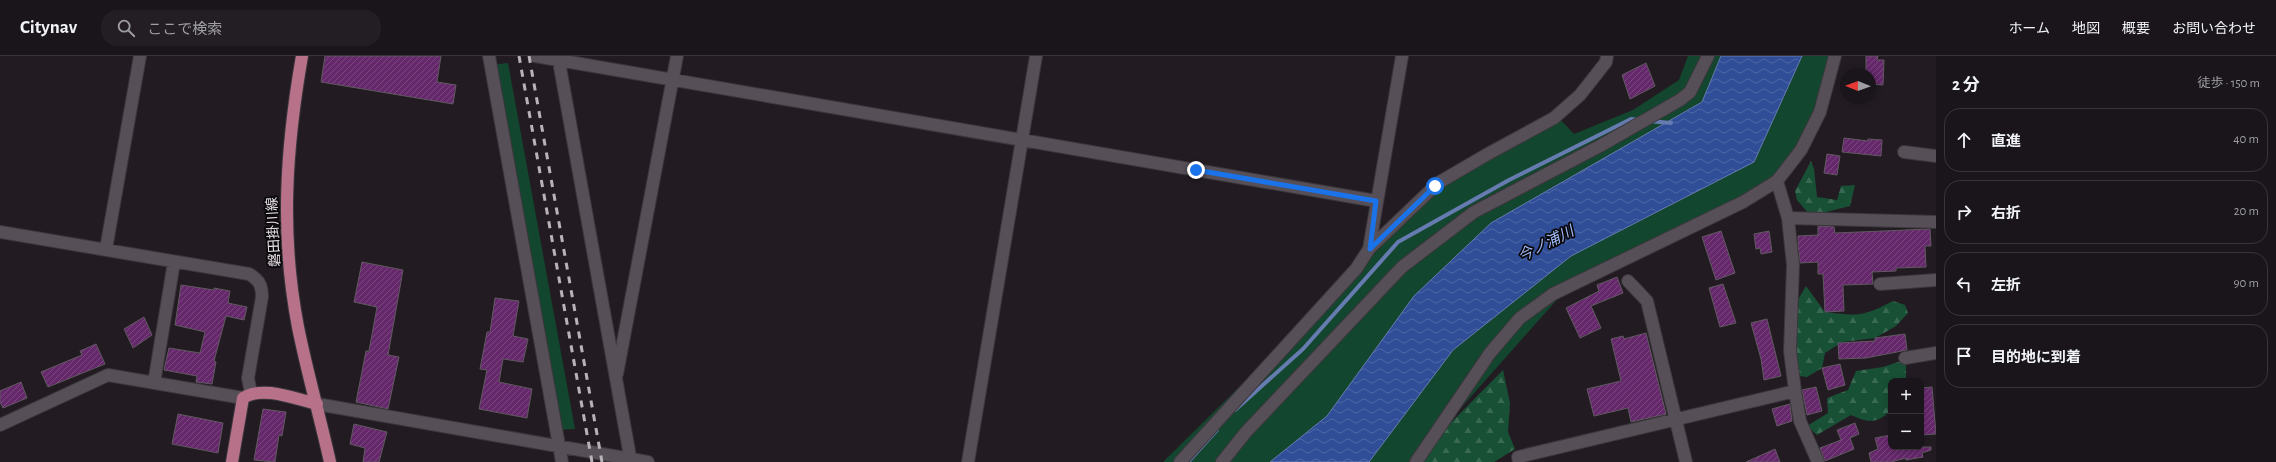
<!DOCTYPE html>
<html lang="ja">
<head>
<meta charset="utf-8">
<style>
  body { margin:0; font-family:"Alegreya Sans","Noto Sans JP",sans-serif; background:#231e23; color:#f1f3f6 }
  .controls { position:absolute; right:12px; bottom:12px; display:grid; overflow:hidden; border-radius:8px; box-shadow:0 2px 6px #0003 }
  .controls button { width:36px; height:36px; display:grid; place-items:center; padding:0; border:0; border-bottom:1px solid #383439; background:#1a151a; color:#f1f3f6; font:20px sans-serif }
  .compass { position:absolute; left:1840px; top:12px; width:36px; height:36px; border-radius:50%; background:#1a151a; box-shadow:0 2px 6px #0003; rotate:271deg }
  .stop { position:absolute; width:12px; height:12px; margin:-9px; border:3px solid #1a73e8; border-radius:50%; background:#fff }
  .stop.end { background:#1a73e8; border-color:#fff; box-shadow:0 1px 4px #0008 }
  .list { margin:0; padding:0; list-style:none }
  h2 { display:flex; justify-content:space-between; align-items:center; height:52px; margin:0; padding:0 16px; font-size:17px }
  h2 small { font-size:13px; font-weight:400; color:#9f9fa2 }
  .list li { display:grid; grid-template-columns:26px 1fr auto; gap:12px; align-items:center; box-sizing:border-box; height:64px; margin:0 8px 8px; padding:0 8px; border:1px solid #383439; border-radius:16px }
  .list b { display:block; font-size:15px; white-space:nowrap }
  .list em { font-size:13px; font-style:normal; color:#9f9fa2 }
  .icon { flex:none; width:22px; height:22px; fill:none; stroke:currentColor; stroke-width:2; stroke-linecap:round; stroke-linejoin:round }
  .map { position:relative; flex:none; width:1936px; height:406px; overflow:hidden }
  header { display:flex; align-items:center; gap:24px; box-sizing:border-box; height:56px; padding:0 20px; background:#1a151a; border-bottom:1px solid #383439 }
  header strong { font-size:19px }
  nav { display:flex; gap:22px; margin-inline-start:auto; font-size:14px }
  .search { width:280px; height:36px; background:#231e23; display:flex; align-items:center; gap:10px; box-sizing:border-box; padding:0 14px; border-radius:16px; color:#9f9fa2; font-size:15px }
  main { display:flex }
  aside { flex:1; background:#1a151a }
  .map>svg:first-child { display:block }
</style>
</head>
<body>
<header>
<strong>Citynav</strong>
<div class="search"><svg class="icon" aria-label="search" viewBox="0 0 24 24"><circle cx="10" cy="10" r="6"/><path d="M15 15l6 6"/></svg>ここで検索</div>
<nav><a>ホーム</a><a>地図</a><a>概要</a><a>お問い合わせ</a></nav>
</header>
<main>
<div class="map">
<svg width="1936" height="406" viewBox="0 0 1936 406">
  <defs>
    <pattern id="forest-firs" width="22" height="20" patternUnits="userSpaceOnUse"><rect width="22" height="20" fill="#175035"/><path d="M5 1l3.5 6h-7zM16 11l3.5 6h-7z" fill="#396952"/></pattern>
    <pattern id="water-waves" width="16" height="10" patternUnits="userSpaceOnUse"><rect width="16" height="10" fill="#2f4e97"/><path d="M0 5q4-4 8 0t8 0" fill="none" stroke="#4d67a6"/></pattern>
    <pattern id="building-hatch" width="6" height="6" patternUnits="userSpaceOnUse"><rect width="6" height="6" fill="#65286b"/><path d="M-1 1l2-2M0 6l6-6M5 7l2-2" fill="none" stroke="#7b4780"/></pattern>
  </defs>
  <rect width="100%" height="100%" fill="#221c22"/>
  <path fill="#13462e" d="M 1688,0 L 1838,0 L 1833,25 L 1777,125 L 1570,229 L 1413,406 L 1163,406 L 1376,196 L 1421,144 L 1557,60 L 1574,78 L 1633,54 L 1679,24 Z
    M 508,7 L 575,373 L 556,374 L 491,9 Z"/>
  <path fill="url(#forest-firs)" d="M 1811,105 L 1814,113 L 1817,141 L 1837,144 L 1841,130 L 1855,129 L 1850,150 L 1826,156 L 1809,158 L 1797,144 L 1795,135 Z
    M 1806,230 L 1825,256 C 1859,260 1862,261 1893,245 L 1905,249 L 1908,257 L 1896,270 L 1875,282 L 1842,286 L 1825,297 L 1822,312 L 1807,321 L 1792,319 L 1799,242 Z
    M 1898,306 L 1906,308 L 1906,325 L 1891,325 L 1891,354 C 1877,368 1869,367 1851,359 L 1817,379 L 1807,370 L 1828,357 L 1827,342 L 1848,334 L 1856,315 L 1883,311 Z
    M 1503,314 L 1510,347 L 1508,376 L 1515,393 L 1494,406 L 1420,406 L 1425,393 Z"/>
  <path fill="url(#water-waves)" stroke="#667baf" d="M 1721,0 L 1802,0 L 1754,106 L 1571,200 L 1453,294 L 1369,406 L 1270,406 L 1327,360 L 1414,240 L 1491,167 L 1702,46 Z"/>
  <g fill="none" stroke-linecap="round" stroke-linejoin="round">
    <path stroke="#667baf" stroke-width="4" d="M 1649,65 L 1671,67
      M 1235,354 L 1303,293 L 1398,186 L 1509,124 L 1631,63 L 1639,64
      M 1188,406 L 1217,374"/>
  </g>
  <path fill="url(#building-hatch)" stroke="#605960" d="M 325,0 L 441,0 L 437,26 L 456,29 L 453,48 L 321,26 Z
    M 1866,0 L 1878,0 L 1877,4 L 1884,4 L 1883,29 L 1870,28 L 1870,18 L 1866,18 Z
    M 1646,7 L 1655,30 L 1630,43 L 1622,19 Z
    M 1844,82 L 1868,85 L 1868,83 L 1882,84 L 1881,100 L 1842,96 Z
    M 1827,98 L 1840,100 L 1837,119 L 1824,117 Z
    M 1818,170 L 1834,171 L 1835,177 L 1930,173 L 1931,190 L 1925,190 L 1926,211 L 1896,212 L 1896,215 L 1872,216 L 1873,228 L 1843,229 L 1844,255 L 1825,256 L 1823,218 L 1818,218 L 1818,206 L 1800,207 L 1798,188 L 1798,180 L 1818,179 Z
    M 1721,175 L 1735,217 L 1716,224 L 1702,181 Z
    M 1769,175 L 1772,196 L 1761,198 L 1760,192 L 1756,193 L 1754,178 Z
    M 362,206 L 403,214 L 388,299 L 399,301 L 388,353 L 356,346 L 366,295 L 369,295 L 377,251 L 354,246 Z
    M 1617,221 L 1623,237 L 1591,250 L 1601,272 L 1580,282 L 1566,252 L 1599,235 L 1597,229 Z
    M 1723,228 L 1736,267 L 1720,271 L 1709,232 Z
    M 181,229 L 214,234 L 214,232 L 230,235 L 228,247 L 247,251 L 244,264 L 226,260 L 214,305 L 216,306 L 212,328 L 196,326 L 197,320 L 164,314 L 169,292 L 200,297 L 205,276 L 175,269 Z
    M 495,242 L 519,245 L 513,280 L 528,283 L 523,306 L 503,303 L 499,326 L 532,333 L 527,362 L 479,353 L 487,314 L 480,313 L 487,276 L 490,276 Z
    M 144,261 L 152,279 L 133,292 L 124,273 Z
    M 1767,263 L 1781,320 L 1764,324 L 1761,303 L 1751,267 Z
    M 1646,277 L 1666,358 L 1631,366 L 1628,352 L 1594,360 L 1587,333 L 1621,325 L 1611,283 L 1623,280 L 1624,283 Z
    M 1905,278 L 1907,294 L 1866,302 L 1839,303 L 1838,287 L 1875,285 L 1875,282 Z
    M 96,288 L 105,308 L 48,331 L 41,316 L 82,299 L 80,295 Z
    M 1840,308 L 1845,329 L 1828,334 L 1822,312 Z
    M 21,326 L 27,342 L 3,352 L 0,346 L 0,335 Z
    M 1816,331 L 1822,355 L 1807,359 L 1802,334 Z
    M 1932,331 L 1936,378 L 1921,379 L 1921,332 Z
    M 1790,348 L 1792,365 L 1777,370 L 1772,353 Z
    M 263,353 L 286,356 L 282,380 L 279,379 L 275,406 L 254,404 Z
    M 178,358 L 223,367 L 218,397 L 172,388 Z
    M 1855,367 L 1859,378 L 1850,382 L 1854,393 L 1825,405 L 1820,392 L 1841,384 L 1837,374 Z
    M 354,368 L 387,376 L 379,406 L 363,406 L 365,392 L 350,388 Z
    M 1891,379 L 1891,391 L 1931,391 L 1931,394 L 1922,397 L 1923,401 L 1906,404 L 1906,402 L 1891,406 L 1871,406 L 1869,397 L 1878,393 L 1875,382 Z
    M 1775,393 L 1780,406 L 1746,406 Z"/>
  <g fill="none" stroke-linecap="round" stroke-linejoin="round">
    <g stroke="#3b373c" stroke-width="14">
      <path id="minor" d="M 489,0 L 562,406
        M 535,0 L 1376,145
        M 558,0 L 631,406
        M 1904,96 L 1936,100
        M 1777,125 L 1788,162 L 1793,209 L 1790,295 L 1795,335 L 1800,365 L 1818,406
        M 1788,162 L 1936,166
        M 0,176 L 249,218 C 259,224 262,229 262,241 L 248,322 L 251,337
        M 106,193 L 140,0
        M 1369,193 L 1438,127 L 1486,99 L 1554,62 L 1580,39 L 1606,6 L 1607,0
        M 1628,225 L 1647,245 L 1686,406
        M 1880,228 L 1936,224
        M 1905,302 L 1936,297
        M 617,318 L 677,0
        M 154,327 L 174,206
        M 317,348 L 648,406
        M 0,369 L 108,319 L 243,342
        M 968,406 L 1036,0
        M 1180,406 L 1356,213 L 1369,193 L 1402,0
        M 1222,406 L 1246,376 L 1402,211 L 1474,156 L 1600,90 L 1680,44 L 1690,36 L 1708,0
        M 1416,406 L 1490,297 L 1520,262 L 1553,238 L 1743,146 L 1777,125 L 1801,94 L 1820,56 L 1835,0
        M 1519,406 L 1518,401 L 1795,335"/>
    </g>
    <g stroke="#3b373c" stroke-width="14">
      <path id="major" d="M 302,0 C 286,92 280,178 298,271 C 307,316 320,361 330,406
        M 232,406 L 243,342 C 263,329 295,343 317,348"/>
    </g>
    <use href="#minor" stroke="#564f57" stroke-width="12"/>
    <use href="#major" stroke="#b77189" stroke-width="12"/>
    <path stroke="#b8b3b8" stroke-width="3" stroke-dasharray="7 7" stroke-linecap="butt" d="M 519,0 L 592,406
      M 529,0 L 602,406"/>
  </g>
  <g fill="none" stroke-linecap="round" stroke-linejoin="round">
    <path stroke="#1a73e8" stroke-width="5" d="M 1196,114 L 1376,145 L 1370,193 L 1435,130"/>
  </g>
  <g text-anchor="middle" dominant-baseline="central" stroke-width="3.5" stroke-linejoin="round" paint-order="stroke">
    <g font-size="14" fill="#e7e3e7" stroke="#0a070a">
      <text transform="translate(274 176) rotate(-93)">磐田掛川線</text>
    </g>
    <g font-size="15" font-style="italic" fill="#a1befb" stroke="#0a070a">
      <text transform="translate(1546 188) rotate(-27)">今ノ浦川</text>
    </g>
  </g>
</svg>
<div class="controls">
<button>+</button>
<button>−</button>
</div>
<svg class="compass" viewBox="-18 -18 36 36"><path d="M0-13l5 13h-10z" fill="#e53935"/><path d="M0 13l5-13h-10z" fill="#9f9fa2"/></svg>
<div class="stop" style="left:1435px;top:130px"></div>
<div class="stop end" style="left:1196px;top:114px"></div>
</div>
<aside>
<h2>2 分<small>徒歩 · 150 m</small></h2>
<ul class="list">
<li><svg class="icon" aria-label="ahead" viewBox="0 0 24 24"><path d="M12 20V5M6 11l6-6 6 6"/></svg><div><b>直進</b></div><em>40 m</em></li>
<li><svg class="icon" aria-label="right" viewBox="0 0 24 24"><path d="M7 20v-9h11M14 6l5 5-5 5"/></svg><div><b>右折</b></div><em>20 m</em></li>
<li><svg class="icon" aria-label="left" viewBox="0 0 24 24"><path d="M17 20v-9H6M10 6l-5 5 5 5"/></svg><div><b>左折</b></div><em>90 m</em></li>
<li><svg class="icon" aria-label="arrive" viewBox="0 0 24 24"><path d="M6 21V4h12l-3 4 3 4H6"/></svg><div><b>目的地に到着</b></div></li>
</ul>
</aside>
</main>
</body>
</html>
